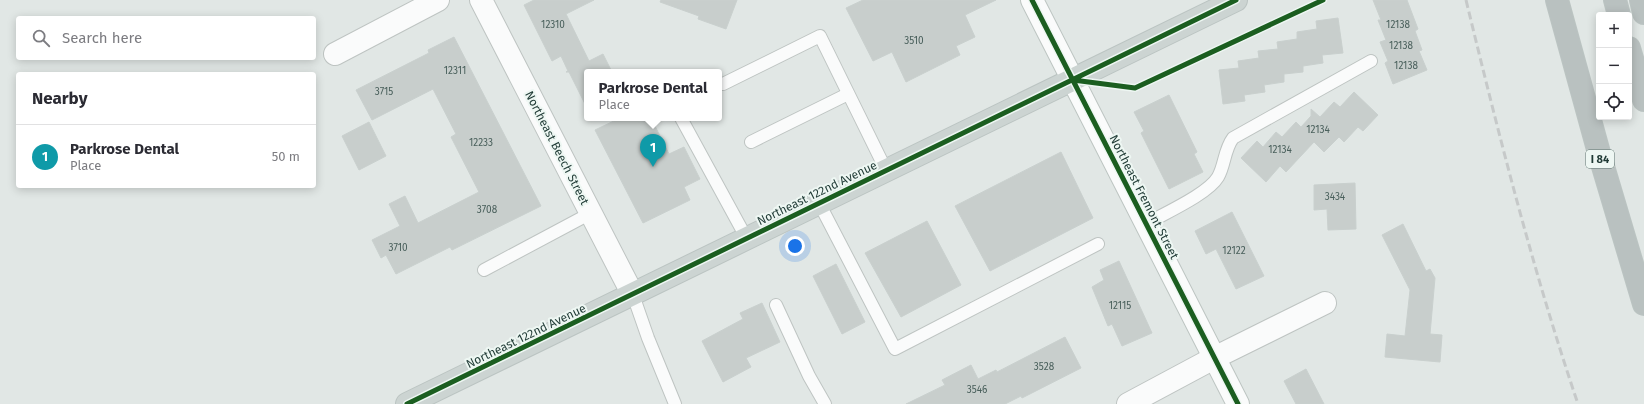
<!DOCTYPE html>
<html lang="en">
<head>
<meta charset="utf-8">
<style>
  body { margin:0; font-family:"Fira Sans",sans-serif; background:#f2f2f3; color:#2b2b33 }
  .controls { position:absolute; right:12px; top:12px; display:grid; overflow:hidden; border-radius:4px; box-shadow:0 2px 10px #0003 }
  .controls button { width:36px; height:36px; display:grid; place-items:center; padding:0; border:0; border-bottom:1px solid #e1e1e2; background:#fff; color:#2b2b33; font:20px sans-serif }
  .you { position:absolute; left:795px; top:246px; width:14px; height:14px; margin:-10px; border:3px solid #fff; border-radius:50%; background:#1a73e8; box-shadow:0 0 0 6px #1a73e833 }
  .badge { display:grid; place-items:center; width:26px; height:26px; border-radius:50%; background:#d93025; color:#fff; font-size:13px; font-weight:700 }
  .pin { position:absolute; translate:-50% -33px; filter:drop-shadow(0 1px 2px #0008) }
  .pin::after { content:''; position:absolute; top:21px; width:14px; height:12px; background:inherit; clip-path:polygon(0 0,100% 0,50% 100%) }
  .popup { position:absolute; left:584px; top:69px; width:138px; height:52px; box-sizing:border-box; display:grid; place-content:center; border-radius:4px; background:#fff; filter:drop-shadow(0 1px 3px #0005); font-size:13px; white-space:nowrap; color:#7c7c81 }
  .popup b { font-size:15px; color:#2b2b33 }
  .popup::after { content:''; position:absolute; left:50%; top:100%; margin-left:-8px; border:8px solid transparent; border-top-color:#fff }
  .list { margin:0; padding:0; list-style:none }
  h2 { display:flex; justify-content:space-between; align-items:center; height:52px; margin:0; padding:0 16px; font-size:17px }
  h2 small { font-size:13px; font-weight:400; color:#7c7c81 }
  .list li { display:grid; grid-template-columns:26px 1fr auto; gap:12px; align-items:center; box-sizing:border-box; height:64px; padding:0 16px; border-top:1px solid #e1e1e2 }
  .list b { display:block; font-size:15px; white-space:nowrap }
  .list p { margin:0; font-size:13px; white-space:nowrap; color:#7c7c81 }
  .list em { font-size:13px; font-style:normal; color:#7c7c81 }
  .icon { flex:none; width:22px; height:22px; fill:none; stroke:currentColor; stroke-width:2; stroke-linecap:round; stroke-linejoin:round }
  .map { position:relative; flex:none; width:1644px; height:404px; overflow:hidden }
  .search { position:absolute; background:#fff; box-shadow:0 2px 10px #0003; left:16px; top:16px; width:300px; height:44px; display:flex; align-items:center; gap:10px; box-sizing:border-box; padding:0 14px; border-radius:4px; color:#7c7c81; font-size:15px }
  .panel { position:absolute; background:#fff; box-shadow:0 2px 10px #0003; left:16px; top:72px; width:300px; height:116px; border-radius:4px }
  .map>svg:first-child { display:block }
</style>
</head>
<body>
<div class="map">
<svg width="1644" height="404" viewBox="0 0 1644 404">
  <rect width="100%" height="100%" fill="#e1e7e5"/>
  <path fill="#c8cecc" stroke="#c9d0ce" d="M 534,0 L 594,0 L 566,14 L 589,61 L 603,54 L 612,72 L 587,72 L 587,108 L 569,72 L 566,72 L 568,71 L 561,56 L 552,61 L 524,5 Z
    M 661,0 L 737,0 L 726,29 L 698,19 L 699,16 L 660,2 Z
    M 863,0 L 996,0 L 965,15 L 975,37 L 956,46 L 960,55 L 906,82 L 892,52 L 873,61 L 846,8 Z
    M 1373,0 L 1407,0 L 1418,29 L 1415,31 L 1422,50 L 1419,51 L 1427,70 L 1393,84 L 1385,63 L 1388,61 L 1380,42 L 1386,40 L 1378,20 L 1381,20 Z
    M 1338,18 L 1343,53 L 1322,55 L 1323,63 L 1303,66 L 1303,72 L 1284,74 L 1284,82 L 1264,85 L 1265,92 L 1244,95 L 1245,101 L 1223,104 L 1219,70 L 1239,68 L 1238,61 L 1259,58 L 1258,51 L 1278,49 L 1277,42 L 1297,39 L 1297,32 L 1317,29 L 1316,21 Z
    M 454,37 L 541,206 L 452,250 L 450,247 L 396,274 L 386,255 L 381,258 L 372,240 L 400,226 L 389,204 L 405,196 L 418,223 L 479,192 L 451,137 L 456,134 L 433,89 L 372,120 L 356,90 L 429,53 L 428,50 Z
    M 1354,92 L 1378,115 L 1363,131 L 1358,127 L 1344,142 L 1339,137 L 1324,152 L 1314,142 L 1286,172 L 1280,166 L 1266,182 L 1241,158 L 1257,141 L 1263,147 L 1276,132 L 1282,137 L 1296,122 L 1301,127 L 1311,116 L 1311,109 L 1320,117 L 1334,102 L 1340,107 Z
    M 1169,95 L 1197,152 L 1194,154 L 1203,172 L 1169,189 L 1141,133 L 1144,131 L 1134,112 Z
    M 620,118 L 651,118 L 669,154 L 684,147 L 700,179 L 684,187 L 690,200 L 643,223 L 595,130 Z
    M 369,122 L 386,156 L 359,170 L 342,136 Z
    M 1061,152 L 1093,218 L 990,271 L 955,206 Z
    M 1355,183 L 1356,229 L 1328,230 L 1327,209 L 1314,210 L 1314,185 Z
    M 1232,212 L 1264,276 L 1236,289 L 1216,249 L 1206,254 L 1195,231 Z
    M 927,221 L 961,285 L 901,317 L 865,253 Z
    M 1403,224 L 1426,271 L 1430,269 L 1435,278 L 1430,334 L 1442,335 L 1440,362 L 1385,357 L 1387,334 L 1405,336 L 1410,290 L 1382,235 Z
    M 1119,261 L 1152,333 L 1122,346 L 1112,324 L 1108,326 L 1092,287 L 1104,280 L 1100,270 Z
    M 836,264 L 865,322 L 842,334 L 813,276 Z
    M 762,303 L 780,342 L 746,358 L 751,367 L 723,382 L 702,341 L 743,319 L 740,313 Z
    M 1065,337 L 1081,368 L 1022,398 L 1021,396 L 1005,404 L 906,404 L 945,385 L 942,380 L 971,365 L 978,379 L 996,370 L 997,372 Z
    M 1306,369 L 1324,404 L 1296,404 L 1284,381 Z"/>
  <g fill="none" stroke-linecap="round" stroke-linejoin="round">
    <g stroke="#bec4c2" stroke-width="14">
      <path id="lane" d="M 723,84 L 820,36 L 886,170
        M 681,118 L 747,239
        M 751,142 L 848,94
        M 819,203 L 895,349 L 1098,244
        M 1146,224 C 1165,213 1208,194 1218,177 C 1225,165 1224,150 1233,138 L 1371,61
        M 484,270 L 591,213
        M 633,295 L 648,338 L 675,404
        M 776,305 L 809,376 L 825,404"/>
    </g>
    <g stroke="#bec4c2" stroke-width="24">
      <path id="street" d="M 481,0 L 633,295
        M 335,54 L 438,0
        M 1128,404 L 1214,358 L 1325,303"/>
    </g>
    <g stroke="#bdc5c2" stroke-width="24">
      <path id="secondary" d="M 1032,0 L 1238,404"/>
    </g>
    <g stroke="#bbc4c2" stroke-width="24">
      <path id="primary" d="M 407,404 L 1236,0"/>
    </g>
    <g stroke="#bbc4c2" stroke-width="24">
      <path id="highway" d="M 1557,0 L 1599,153 L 1644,304
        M 1615,0 L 1619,15
        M 1641,0 L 1644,13
        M 1629,48 L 1644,100"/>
    </g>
    <use href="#lane" stroke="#fafbfb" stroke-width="12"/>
    <use href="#street" stroke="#fafbfb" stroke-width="22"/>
    <use href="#secondary" stroke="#fafbfb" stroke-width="22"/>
    <use href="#primary" stroke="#ccd4d2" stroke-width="22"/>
    <use href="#highway" stroke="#b9c1c0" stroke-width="22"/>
    <path stroke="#c6c9c9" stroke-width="3" stroke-dasharray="8 4" stroke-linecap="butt" d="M 1466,0 C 1499,136 1533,271 1578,404"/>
    <g stroke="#eef7f3" stroke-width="8">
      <path id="cycleway" d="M 1032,0 L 1238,404
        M 1073,80 L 1135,88 L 1323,0
        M 407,404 L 1236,0"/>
    </g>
    <use href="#cycleway" stroke="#1b5e20" stroke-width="5"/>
  </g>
  <g text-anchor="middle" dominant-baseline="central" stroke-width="4" stroke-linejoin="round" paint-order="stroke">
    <g font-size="10" fill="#4a605c">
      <text x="553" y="25">12310</text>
      <text x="1398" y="25">12138</text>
      <text x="914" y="41">3510</text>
      <text x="1401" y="46">12138</text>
      <text x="1406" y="66">12138</text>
      <text x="455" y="71">12311</text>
      <text x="384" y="92">3715</text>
      <text x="1318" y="130">12134</text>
      <text x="481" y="143">12233</text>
      <text x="1280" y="150">12134</text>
      <text x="1335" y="197">3434</text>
      <text x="487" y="210">3708</text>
      <text x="398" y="248">3710</text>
      <text x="1234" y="251">12122</text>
      <text x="1120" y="306">12115</text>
      <text x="1044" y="367">3528</text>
      <text x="977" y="390">3546</text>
    </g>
    <rect fill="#eef7f3" stroke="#5d736e" stroke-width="1" x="1586" y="150" width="28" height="18" rx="3"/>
    <g font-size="11" font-weight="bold" fill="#1f3a35">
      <text x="1600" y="159">I 84</text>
    </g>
    <g font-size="12" fill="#1f3a35" stroke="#eef7f3">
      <text transform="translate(557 148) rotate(63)">Northeast Beech Street</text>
      <text transform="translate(817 193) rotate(-26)">Northeast 122nd Avenue</text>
      <text transform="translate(1144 197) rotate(63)">Northeast Fremont Street</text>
      <text transform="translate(526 336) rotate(-26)">Northeast 122nd Avenue</text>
    </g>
  </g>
</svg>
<div class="controls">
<button>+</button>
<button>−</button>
<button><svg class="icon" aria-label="locate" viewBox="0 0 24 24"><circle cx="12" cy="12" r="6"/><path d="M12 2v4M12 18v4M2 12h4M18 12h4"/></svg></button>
</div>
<div class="you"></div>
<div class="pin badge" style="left:653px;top:167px;background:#0f9aa8">1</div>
<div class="popup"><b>Parkrose Dental</b>Place</div>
<div class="search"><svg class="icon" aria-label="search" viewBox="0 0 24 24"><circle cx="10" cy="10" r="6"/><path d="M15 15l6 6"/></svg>Search here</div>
<section class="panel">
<h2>Nearby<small></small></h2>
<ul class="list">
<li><span class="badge" style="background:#0f9aa8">1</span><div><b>Parkrose Dental</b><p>Place</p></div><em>50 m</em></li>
</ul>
</section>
</div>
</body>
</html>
